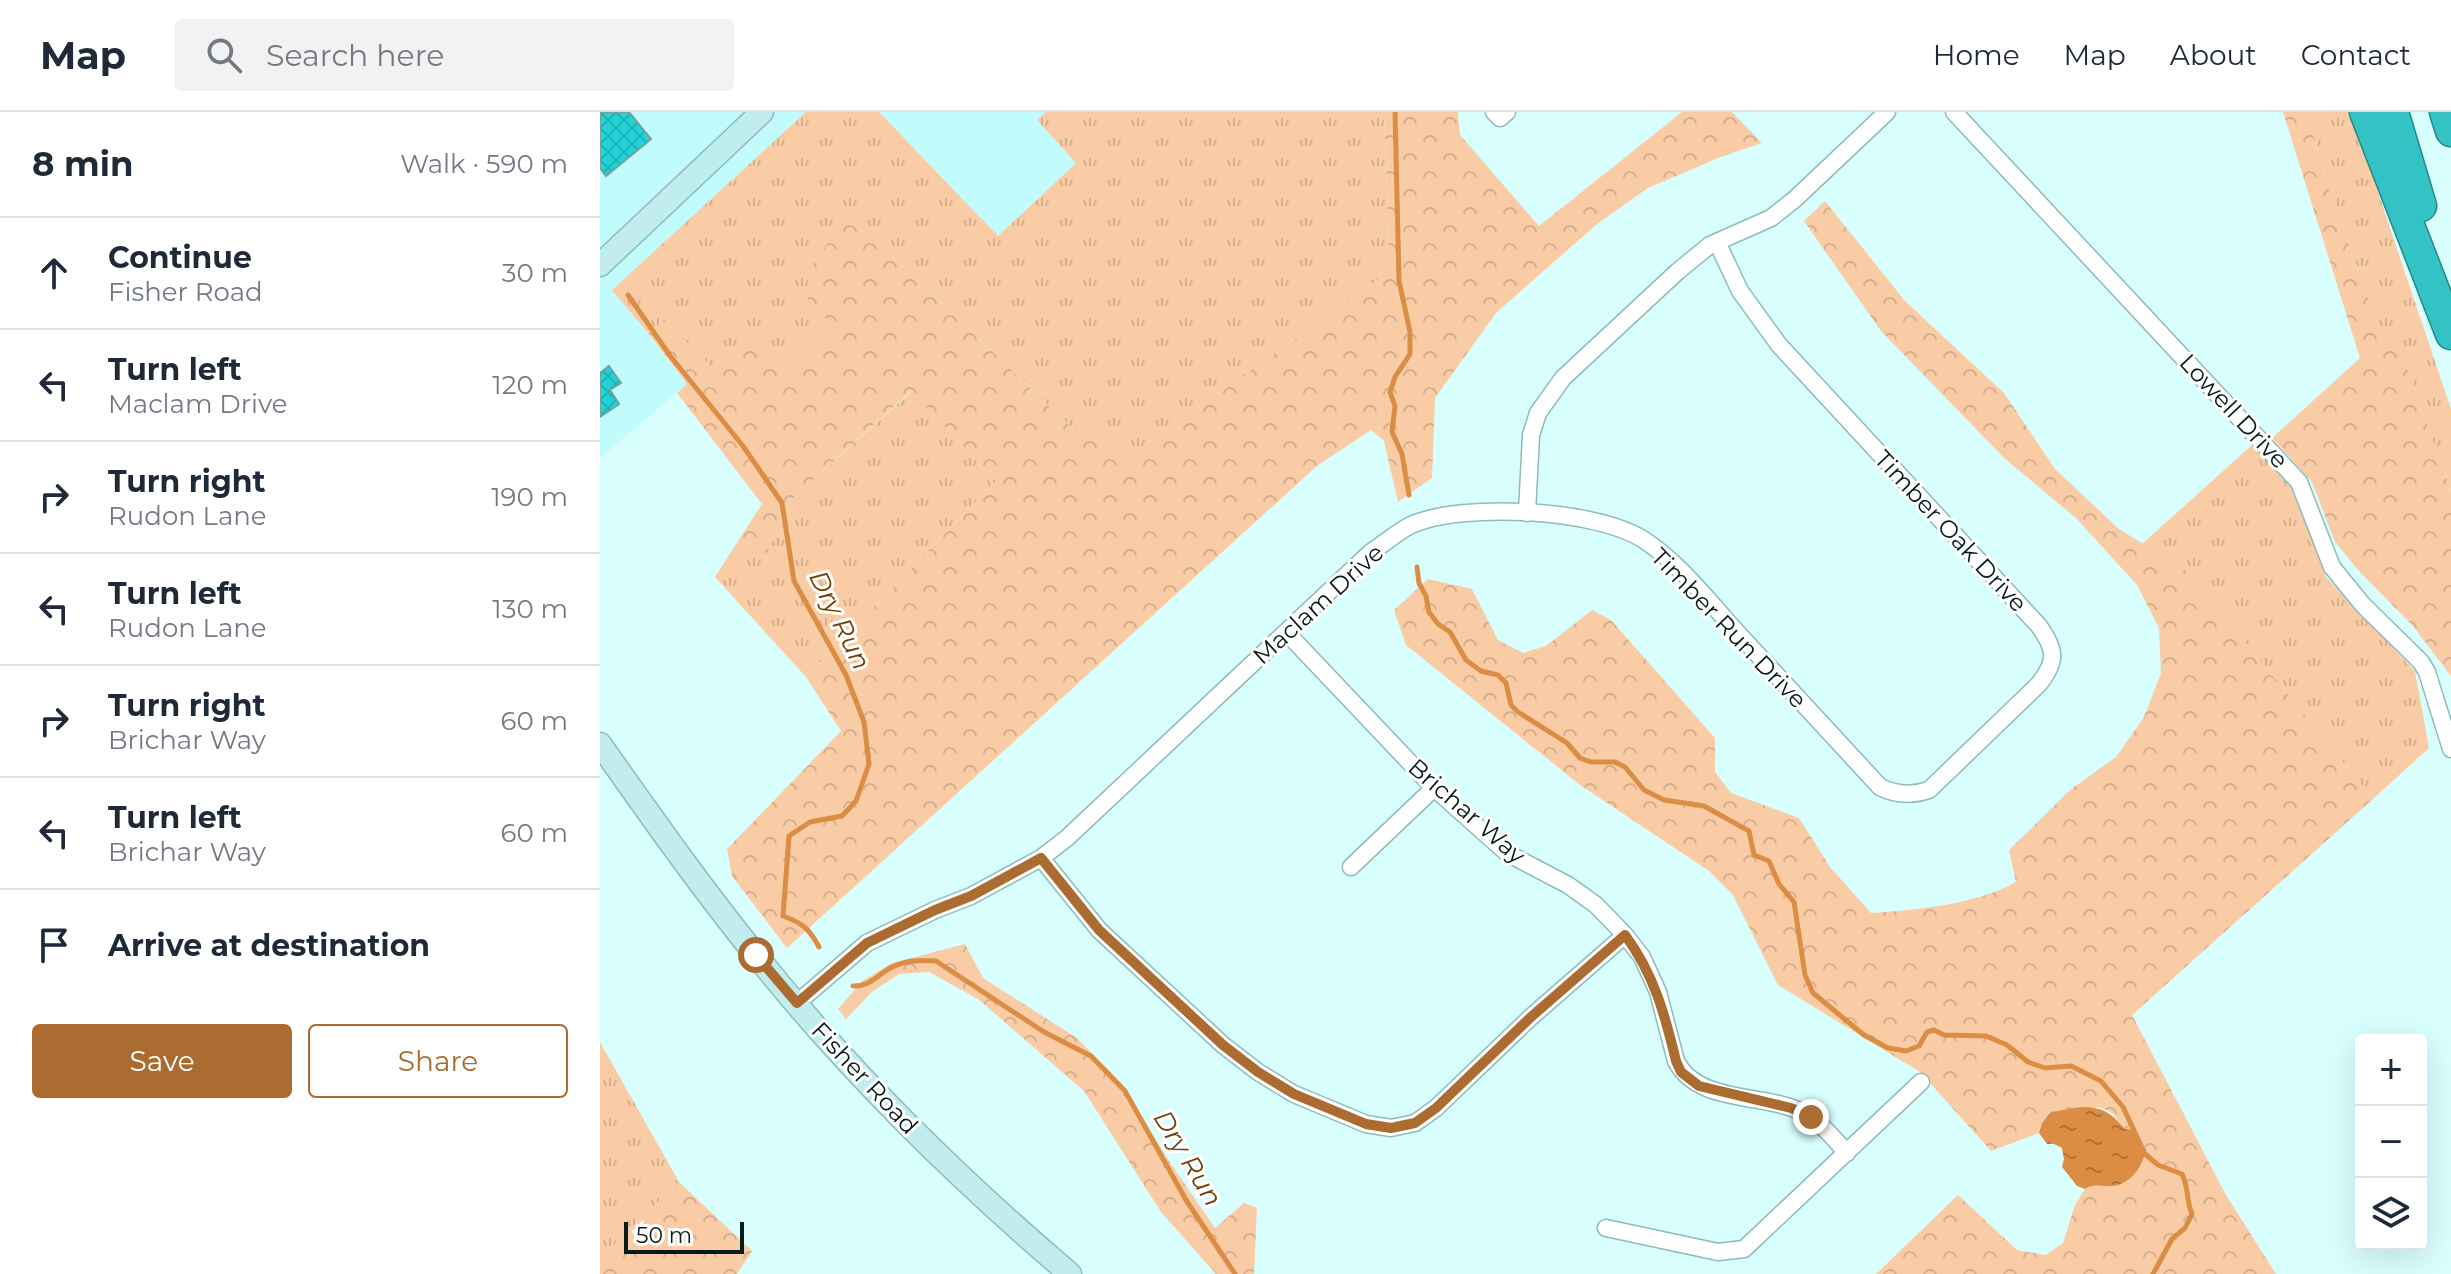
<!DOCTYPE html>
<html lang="en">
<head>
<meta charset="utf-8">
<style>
  body { margin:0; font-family:Montserrat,sans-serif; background:#f2f2f3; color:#1f2937 }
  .controls { position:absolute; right:24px; bottom:24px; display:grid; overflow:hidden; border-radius:8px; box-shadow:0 8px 32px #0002 }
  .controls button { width:72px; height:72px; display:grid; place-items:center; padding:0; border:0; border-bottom:2px solid #e0e1e3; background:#fff; color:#1f2937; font:40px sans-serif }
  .scale { position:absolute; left:24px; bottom:20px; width:120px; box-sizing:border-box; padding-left:8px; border:4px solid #081a1a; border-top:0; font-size:22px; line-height:28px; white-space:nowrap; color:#081a1a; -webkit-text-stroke:6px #fff; paint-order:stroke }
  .stop { position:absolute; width:24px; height:24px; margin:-18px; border:6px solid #aa6c31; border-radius:50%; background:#fff }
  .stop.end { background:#aa6c31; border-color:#fff; box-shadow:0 2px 8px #0008 }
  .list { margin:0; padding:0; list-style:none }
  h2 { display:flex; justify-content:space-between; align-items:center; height:104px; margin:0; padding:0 32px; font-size:34px }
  h2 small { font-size:26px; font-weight:400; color:#747a83 }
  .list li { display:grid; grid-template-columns:52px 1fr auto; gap:24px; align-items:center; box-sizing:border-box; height:112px; padding:0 32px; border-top:2px solid #e0e1e3 }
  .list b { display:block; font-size:30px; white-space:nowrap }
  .list p { margin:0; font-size:26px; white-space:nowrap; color:#747a83 }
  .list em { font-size:26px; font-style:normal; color:#747a83 }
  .actions { display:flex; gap:16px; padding:24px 32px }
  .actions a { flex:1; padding:18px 0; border:2px solid #aa6c31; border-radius:8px; text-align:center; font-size:28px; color:#aa6c31 }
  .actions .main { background:#aa6c31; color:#fff }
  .icon { flex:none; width:44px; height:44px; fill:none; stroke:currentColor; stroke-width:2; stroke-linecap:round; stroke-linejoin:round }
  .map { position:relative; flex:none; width:1851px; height:1162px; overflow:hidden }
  header { display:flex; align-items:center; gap:48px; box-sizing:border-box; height:112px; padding:0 40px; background:#fff; border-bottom:2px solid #e0e1e3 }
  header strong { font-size:38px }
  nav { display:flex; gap:44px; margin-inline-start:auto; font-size:28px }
  .search { width:560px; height:72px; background:#f2f2f3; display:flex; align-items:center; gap:20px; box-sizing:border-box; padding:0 28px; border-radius:8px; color:#747a83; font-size:30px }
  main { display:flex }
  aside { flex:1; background:#fff }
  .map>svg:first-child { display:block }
</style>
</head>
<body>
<header>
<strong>Map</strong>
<div class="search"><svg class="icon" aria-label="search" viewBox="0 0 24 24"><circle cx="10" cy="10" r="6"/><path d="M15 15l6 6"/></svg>Search here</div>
<nav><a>Home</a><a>Map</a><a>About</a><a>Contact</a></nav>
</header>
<main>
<aside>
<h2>8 min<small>Walk · 590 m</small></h2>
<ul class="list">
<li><svg class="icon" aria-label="ahead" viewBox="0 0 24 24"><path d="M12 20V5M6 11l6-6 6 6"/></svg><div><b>Continue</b><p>Fisher Road</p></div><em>30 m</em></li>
<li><svg class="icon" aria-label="left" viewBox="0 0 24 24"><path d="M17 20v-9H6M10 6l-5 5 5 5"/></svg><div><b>Turn left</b><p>Maclam Drive</p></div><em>120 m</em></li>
<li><svg class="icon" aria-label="right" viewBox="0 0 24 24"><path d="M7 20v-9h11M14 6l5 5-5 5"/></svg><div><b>Turn right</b><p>Rudon Lane</p></div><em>190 m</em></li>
<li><svg class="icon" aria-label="left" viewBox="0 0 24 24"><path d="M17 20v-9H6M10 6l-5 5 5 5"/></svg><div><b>Turn left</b><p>Rudon Lane</p></div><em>130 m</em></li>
<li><svg class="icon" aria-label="right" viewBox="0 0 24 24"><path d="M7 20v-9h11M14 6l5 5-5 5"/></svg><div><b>Turn right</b><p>Brichar Way</p></div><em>60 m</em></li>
<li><svg class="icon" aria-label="left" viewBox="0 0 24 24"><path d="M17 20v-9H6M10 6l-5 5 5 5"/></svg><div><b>Turn left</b><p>Brichar Way</p></div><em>60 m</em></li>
<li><svg class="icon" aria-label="arrive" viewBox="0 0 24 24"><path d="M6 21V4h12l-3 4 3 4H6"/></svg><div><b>Arrive at destination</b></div></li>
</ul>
<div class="actions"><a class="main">Save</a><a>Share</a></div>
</aside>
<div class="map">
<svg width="1851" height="1162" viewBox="0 0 1851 1162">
  <defs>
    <pattern id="grass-tufts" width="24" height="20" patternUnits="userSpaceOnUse" patternTransform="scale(2)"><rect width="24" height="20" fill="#facca6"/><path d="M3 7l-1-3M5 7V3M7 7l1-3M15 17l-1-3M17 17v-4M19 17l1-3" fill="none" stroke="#d5af8e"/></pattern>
    <pattern id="forest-crowns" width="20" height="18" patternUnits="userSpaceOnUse" patternTransform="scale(2)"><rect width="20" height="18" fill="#facca6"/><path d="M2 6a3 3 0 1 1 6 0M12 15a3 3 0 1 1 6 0" fill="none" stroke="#d5af8e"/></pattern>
    <pattern id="water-ripples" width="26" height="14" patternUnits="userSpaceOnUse" patternTransform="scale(2)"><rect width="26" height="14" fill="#db8d43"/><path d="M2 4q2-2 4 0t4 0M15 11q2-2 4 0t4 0" fill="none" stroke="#b07237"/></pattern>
    <pattern id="building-cross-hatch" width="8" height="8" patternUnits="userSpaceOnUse" patternTransform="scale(2)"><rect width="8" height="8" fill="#21d3d6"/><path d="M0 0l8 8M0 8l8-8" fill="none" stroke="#1cb5b7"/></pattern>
  </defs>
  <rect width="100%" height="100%" fill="#d9fefe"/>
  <path fill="#c1fbfb" d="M 0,0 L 206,0 L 13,177 L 87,272 L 0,346 Z
    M 279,0 L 446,0 L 437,8 L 476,51 L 398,124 Z"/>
  <path fill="url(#grass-tufts)" d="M 206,0 L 279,0 L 398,124 L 476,51 L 437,8 L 446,0 L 784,0 L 789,130 L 778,168 L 530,343 L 470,314 L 272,125 L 244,109 L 236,213 L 183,259 L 113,257 L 64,208 L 48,221 L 12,178 Z
    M 1706,0 L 1751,0 L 1851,297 L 1851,379 L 1797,228 L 1781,221 L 1731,82 Z
    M 312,279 L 396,369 L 206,565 L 115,465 L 140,426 L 167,441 L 190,389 Z
    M 1652,333 L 1696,381 L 1706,403 L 1726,465 L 1815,559 L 1829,636 L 1773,687 L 1587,460 L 1542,432 Z
    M 0,930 L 79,1070 L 0,1146 Z"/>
  <path fill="url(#forest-crowns)" d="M 784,0 L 858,0 L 860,23 L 939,114 L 1082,0 L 1132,0 L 1162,31 L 1123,44 L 1048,76 L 997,112 L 896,201 L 835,286 L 832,366 L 798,390 L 784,329 L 771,318 L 718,353 L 187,836 L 132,764 L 127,737 L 241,619 L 206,565 L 396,369 L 311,279 L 190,389 L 167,442 L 140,426 L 162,392 L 77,281 L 87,272 L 48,221 L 64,207 L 113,257 L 152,223 L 184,258 L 235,213 L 208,193 L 208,159 L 244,109 L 272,125 L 470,314 L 530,343 L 778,168 L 789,130 Z
    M 1683,0 L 1706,0 L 1731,82 L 1781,221 L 1797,228 L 1851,379 L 1851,564 L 1812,513 L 1757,457 L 1735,430 L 1712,370 L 1672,326 L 1760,246 Z
    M 1225,89 L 1305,189 L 1404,281 L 1455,357 L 1519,417 L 1587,459 L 1773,687 L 1532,903 L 1626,1083 L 1676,1162 L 1276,1162 L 1358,1083 L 1417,1138 L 1446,1143 L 1463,1131 L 1475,1093 L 1485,1077 L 1494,1072 L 1510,1074 L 1529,1069 L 1525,1017 L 1512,1001 L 1500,995 L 1451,1000 L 1442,1011 L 1439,1021 L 1391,1039 L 1320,960 L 1178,873 L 1133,783 L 1109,759 L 980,673 L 806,533 L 794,498 L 828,467 L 872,477 L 898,528 L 923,541 L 946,534 L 992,498 L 1011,508 L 1115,626 L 1115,660 L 1131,681 L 1199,706 L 1230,755 L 1271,801 C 1316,798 1378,792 1416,770 L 1409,738 L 1470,678 L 1516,645 L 1544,605 L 1561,561 L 1559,516 L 1537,473 L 1476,406 L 1405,347 L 1281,219 L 1204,109 Z
    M 365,832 L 383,866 L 477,926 L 522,972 L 569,1049 L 615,1116 L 644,1091 L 657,1096 L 654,1162 L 616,1162 L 561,1100 L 484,979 L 378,887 L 329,860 L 299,862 L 273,879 L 246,907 L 238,897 L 262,869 L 292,851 Z
    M 79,1070 L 152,1139 L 137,1162 L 0,1162 L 0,1146 Z"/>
  <path fill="url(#water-ripples)" d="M 1481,995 C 1504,995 1511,1001 1525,1017 L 1536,1018 L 1545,1042 C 1539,1059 1530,1073 1510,1074 C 1499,1075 1495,1071 1485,1077 L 1477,1074 L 1462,1055 L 1464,1047 L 1462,1036 L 1454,1032 L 1447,1032 L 1439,1021 L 1442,1011 L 1451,1000 Z"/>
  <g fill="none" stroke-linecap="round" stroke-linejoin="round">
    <path stroke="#db8d43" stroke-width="5" d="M 795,0 L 799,169 L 810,220 L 810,242 L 795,265 L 790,280 L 795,294 L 792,320 L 802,342 L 809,383
      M 28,183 L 71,245 L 143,334 L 182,391 L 194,469 L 246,563 L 264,610 L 269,652 L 256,689 L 242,704 L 210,710 L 189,724 L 183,804 C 202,811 209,816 219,835
      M 817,455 L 819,471 L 826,484 L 829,500 L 838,512 L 850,520 L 866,548 L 881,559 L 898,563 L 906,571 L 911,593 L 918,600 L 967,631 L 980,646 L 991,650 L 1015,650 L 1025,655 L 1044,678 L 1064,688 L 1104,694 L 1149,719 L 1154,743 L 1169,749 L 1179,772 L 1194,790 L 1205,863 L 1213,881 L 1264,923 L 1288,936 L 1306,939 L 1319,934 L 1327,920 L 1334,918 L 1344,923 L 1386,924 L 1407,933 L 1428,950 L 1445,956 L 1471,954 L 1501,969 L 1523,995 L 1545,1042 L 1558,1053 L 1582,1062 C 1589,1076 1586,1088 1592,1102 L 1585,1116 L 1572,1127 L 1553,1162
      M 253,874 C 270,875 277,863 292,855 C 307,848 320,848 336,849 L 444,920 L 491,944 L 525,979 L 586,1088 L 635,1162"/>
  </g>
  <path fill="url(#building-cross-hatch)" stroke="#75a1a1" stroke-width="2" d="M 0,0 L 29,0 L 51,27 L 6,64 L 0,56 Z
    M 9,254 L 21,271 L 10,278 L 19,292 L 0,305 L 0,261 Z"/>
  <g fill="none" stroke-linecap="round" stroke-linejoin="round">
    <g stroke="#8ebbbb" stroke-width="19">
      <path id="street" d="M 894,0 L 900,6 L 907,0
        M 1354,0 L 1699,370 L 1732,455 L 1763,493 L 1821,550 L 1827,560 L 1851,637
        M 927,401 L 931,323 L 938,301 L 963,266 L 1077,160 L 1110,133 L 1171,106 L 1195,87 L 1287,0
        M 686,520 L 834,676 L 907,741 L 968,773 L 996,793 L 1025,823 L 1042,845 L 1058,880 L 1076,949 C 1099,995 1173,979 1211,1005 C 1225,1015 1236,1029 1247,1041
        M 441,746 L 499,818 L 623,933 L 658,960 L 694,982 L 766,1012 L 791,1016 L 815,1011 L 836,996 L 931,905 L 1025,823
        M 751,755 L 834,676
        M 197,891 L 267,831 L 335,798 L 371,784 L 441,746 L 467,726 L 771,440 C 784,432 797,420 811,413 C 863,390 996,397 1044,428 C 1079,451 1107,487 1135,518 C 1183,570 1232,623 1280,675 C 1296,683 1311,684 1329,678 L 1439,572 C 1457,549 1456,538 1439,514 L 1179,233 L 1140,179 L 1117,130
        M 1006,1116 L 1118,1140 L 1144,1137 L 1321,970"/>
    </g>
    <g stroke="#8ebbbb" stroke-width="25">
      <path id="secondary" d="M 0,153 L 162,0
        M 0,632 C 50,703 100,774 155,842 C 248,959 356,1065 470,1162"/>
    </g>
    <g stroke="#258889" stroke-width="33">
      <path id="highway" d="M 1765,0 L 1851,222
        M 1793,0 L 1821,94
        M 1845,0 L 1851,19"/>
    </g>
    <use href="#street" stroke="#fff" stroke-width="16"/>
    <use href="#secondary" stroke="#c2edee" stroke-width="22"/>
    <use href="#highway" stroke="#34c3c5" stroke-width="30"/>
  </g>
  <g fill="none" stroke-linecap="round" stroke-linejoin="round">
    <path stroke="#aa6c31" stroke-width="10" d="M 156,843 L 197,891 L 267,831 L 335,798 L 371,784 L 441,746 L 499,818 L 623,933 L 658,960 L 694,982 L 766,1012 L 791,1016 L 815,1011 L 836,996 L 931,905 L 1025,823 C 1054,862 1065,903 1076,949 L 1081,960 L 1099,974 L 1191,996 L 1211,1005"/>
  </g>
  <g text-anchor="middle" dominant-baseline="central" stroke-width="6" stroke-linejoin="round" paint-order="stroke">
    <g font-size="24" fill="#081a1a" stroke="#fff">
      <text transform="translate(1634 299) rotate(47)">Lowell Drive</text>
      <text transform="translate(1351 419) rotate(47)">Timber Oak Drive</text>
      <text transform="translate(718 492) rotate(-42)">Maclam Drive</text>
      <text transform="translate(1129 516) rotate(46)">Timber Run Drive</text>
      <text transform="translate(867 699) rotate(41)">Brichar Way</text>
      <text transform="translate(265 966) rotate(47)">Fisher Road</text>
    </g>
    <g font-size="26" font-style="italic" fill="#724004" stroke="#fff">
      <text transform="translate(240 508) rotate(64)">Dry Run</text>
      <text transform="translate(588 1046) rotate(59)">Dry Run</text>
    </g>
  </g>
</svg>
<div class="controls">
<button>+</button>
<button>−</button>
<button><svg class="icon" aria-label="layers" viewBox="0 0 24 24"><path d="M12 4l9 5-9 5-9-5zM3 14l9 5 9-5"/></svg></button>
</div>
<div class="scale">50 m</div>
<div class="stop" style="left:156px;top:843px"></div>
<div class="stop end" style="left:1211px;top:1005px"></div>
</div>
</main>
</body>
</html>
